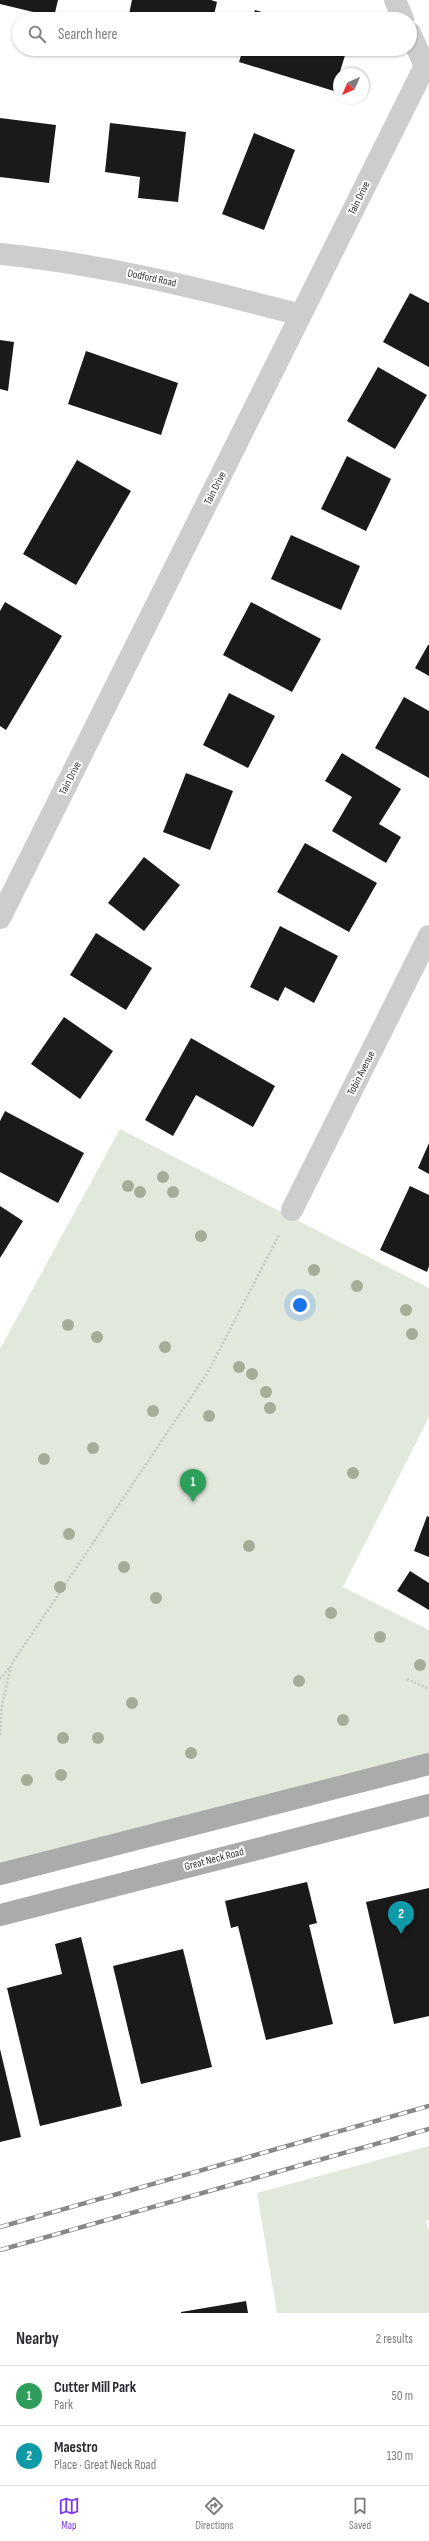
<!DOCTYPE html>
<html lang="en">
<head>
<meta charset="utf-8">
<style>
  body { margin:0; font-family:"Sofia Sans Condensed",sans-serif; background:#f2f2f3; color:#2b2b33 }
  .compass { position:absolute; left:333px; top:68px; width:36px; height:36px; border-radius:50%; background:#fff; box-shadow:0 1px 3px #0004; rotate:225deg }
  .you { position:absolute; left:300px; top:1305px; width:14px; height:14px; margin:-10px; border:3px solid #fff; border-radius:50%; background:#1a73e8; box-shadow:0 0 0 6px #1a73e833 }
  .badge { display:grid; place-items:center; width:26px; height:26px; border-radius:50%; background:#7c3aed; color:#fff; font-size:13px; font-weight:700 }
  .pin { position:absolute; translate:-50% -33px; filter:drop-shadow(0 1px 2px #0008) }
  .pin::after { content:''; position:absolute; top:21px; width:14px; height:12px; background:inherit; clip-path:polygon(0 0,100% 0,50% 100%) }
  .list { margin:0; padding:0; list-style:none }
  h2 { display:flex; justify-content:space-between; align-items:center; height:52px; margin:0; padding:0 16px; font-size:17px }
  h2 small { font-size:13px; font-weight:400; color:#7c7c81 }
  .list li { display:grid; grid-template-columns:26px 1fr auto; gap:12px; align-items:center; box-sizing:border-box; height:60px; padding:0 16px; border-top:1px solid #e1e1e2 }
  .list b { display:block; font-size:15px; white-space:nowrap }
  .list p { margin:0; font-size:13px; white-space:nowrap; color:#7c7c81 }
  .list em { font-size:13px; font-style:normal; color:#7c7c81 }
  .icon { flex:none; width:22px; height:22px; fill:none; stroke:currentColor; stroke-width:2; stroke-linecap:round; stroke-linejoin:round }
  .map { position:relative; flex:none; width:429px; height:2313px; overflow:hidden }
  .search { position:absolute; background:#fff; box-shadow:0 1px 3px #0004; left:12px; right:12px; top:12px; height:44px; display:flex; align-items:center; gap:10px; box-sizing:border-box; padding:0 14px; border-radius:22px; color:#7c7c81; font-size:15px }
  .sheet { height:172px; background:#fff }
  nav { display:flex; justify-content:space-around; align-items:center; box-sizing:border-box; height:56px; border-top:1px solid #e1e1e2; background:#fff; font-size:11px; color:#7c7c81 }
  nav a { display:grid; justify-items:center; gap:2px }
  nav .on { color:#7c3aed }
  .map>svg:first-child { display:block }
</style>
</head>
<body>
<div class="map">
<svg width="429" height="2313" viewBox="0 0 429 2313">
  <rect width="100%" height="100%" fill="#fff"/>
  <path fill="#e3e8dd" d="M 120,1129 L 429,1288 L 429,1417 L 343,1587 L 429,1630 L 429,1766 L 0,1874 L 0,1349 Z
    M 429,2146 L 429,2220 L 426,2221 L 429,2231 L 429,2313 L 277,2313 L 257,2193 Z"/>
  <path fill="#1a1a1a" d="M 0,0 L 58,0 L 54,17 L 0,4 Z
    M 132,0 L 211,0 L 217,2 L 213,19 L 128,19 Z
    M 255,10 L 285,19 L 252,19 Z
    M 243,49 L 347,49 L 334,91 L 239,62 Z
    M 0,118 L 56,125 L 49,183 L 0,177 Z
    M 110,123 L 186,132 L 178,202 L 138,198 L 140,177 L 105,172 Z
    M 254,133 L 295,150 L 264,230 L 222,214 Z
    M 410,293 L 429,303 L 429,367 L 383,342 Z
    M 0,340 L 14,342 L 8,391 L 0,389 Z
    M 86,351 L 178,383 L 161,435 L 68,404 Z
    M 378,367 L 427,395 L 395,449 L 347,421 Z
    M 347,456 L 391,479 L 366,531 L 321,509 Z
    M 77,460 L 131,491 L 76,585 L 23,554 Z
    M 291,535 L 360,566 L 341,610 L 271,579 Z
    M 5,602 L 62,636 L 6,730 L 0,726 L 0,611 Z
    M 251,602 L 321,639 L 292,692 L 223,655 Z
    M 428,645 L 429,645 L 429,676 L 415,668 Z
    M 229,693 L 275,716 L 248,768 L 203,745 Z
    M 404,697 L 429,711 L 429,778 L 375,748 Z
    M 342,753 L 401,789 L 379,824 L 401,837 L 386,863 L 332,831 L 352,797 L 325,781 Z
    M 186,773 L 233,791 L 210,850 L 163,832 Z
    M 305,843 L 377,883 L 349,932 L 277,892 Z
    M 144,857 L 180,885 L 144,931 L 108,903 Z
    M 280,926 L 338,956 L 314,1003 L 285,987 L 278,1001 L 250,987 Z
    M 96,933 L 152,968 L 126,1010 L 70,975 Z
    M 64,1017 L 113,1051 L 80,1099 L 31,1064 Z
    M 191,1038 L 275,1086 L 253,1127 L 196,1095 L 173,1136 L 145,1120 Z
    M 5,1111 L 84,1153 L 58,1203 L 0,1172 L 0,1121 Z
    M 429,1143 L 429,1174 L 418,1168 Z
    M 410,1186 L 429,1195 L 429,1266 L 427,1272 L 380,1250 Z
    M 0,1206 L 23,1221 L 0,1258 Z
    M 427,1516 L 429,1517 L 429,1557 L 414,1551 Z
    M 410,1571 L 429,1583 L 429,1610 L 397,1591 Z
    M 307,1882 L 317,1923 L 309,1925 L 333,2024 L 266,2040 L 238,1926 L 231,1928 L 225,1901 Z
    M 429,1888 L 429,2016 L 394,2024 L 366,1902 Z
    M 81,1937 L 122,2106 L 40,2126 L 7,1988 L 62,1974 L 55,1944 Z
    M 183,1949 L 212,2067 L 141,2084 L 113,1966 Z
    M 0,2049 L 21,2137 L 0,2142 Z
    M 246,2301 L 248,2313 L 181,2313 L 181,2312 Z"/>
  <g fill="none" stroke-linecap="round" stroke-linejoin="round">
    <path stroke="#c7c7c7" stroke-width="2.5" stroke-dasharray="2 2" stroke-linecap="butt" d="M 0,1679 L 10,1667
      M 407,1679 L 429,1689
      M 0,1735 L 2,1706 L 11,1665 L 208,1372 L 279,1235"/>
    <path stroke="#cdcdcd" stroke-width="22" d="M 395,0 L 403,19
      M 410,33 L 425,66
      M 0,254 C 103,264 202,289 301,315
      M 0,918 L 429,58
      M 292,1210 L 429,936"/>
    <path stroke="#ababab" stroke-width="22" d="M 0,1874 L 429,1764
      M 0,1915 L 429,1805"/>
    <g stroke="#888" stroke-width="4.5">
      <path id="rail" d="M 0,2227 L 429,2106
        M 0,2250 L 429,2129"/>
    </g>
    <use href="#rail" stroke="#fff" stroke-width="3" stroke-dasharray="9" stroke-linecap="butt"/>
  </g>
  <g fill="#a4ad98">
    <circle cx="163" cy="1177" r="6"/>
    <circle cx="128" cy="1186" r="6"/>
    <circle cx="140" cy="1192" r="6"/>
    <circle cx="173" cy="1192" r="6"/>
    <circle cx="201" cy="1236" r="6"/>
    <circle cx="314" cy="1270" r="6"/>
    <circle cx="357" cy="1286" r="6"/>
    <circle cx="406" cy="1310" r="6"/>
    <circle cx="68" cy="1325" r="6"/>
    <circle cx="412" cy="1334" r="6"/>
    <circle cx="97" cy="1337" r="6"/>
    <circle cx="165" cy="1347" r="6"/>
    <circle cx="239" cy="1367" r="6"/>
    <circle cx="252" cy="1374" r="6"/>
    <circle cx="266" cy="1392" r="6"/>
    <circle cx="270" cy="1408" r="6"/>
    <circle cx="153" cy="1411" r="6"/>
    <circle cx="209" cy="1416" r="6"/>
    <circle cx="93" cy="1448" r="6"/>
    <circle cx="44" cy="1459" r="6"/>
    <circle cx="353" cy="1473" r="6"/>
    <circle cx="69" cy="1534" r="6"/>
    <circle cx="249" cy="1546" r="6"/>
    <circle cx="124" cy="1567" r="6"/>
    <circle cx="60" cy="1587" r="6"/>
    <circle cx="156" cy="1598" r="6"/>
    <circle cx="331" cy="1613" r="6"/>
    <circle cx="380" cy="1637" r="6"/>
    <circle cx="420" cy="1665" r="6"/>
    <circle cx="299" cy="1681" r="6"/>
    <circle cx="132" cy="1703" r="6"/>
    <circle cx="343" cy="1720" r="6"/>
    <circle cx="63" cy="1738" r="6"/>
    <circle cx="98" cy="1738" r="6"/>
    <circle cx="191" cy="1753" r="6"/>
    <circle cx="61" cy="1775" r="6"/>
    <circle cx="27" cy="1780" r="6"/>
  </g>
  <g text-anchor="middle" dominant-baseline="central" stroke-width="4" stroke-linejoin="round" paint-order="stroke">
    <g font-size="11" fill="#333" stroke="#fff">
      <text transform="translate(359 198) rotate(-64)">Tain Drive</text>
      <text transform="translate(152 278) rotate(12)">Dodford Road</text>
      <text transform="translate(215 488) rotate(-63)">Tain Drive</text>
      <text transform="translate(70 778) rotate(-63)">Tain Drive</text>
      <text transform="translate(361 1073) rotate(-63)">Tobin Avenue</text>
      <text transform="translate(214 1859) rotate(-15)">Great Neck Road</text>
    </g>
  </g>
</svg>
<svg class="compass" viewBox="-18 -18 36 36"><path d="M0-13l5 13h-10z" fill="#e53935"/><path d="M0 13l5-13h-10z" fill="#7c7c81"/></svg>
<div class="you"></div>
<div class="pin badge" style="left:193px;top:1502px;background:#2e9e5b">1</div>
<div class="pin badge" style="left:401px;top:1934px;background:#0f9aa8">2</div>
<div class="search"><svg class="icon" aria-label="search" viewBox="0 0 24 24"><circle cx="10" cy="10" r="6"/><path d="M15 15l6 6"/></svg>Search here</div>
</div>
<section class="sheet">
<h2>Nearby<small>2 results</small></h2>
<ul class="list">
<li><span class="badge" style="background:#2e9e5b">1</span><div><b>Cutter Mill Park</b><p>Park</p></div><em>50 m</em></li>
<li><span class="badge" style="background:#0f9aa8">2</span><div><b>Maestro</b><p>Place · Great Neck Road</p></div><em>130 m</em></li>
</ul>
</section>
<nav>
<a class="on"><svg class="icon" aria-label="map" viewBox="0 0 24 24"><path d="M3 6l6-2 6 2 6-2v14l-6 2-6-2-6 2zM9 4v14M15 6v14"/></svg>Map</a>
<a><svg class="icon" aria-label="directions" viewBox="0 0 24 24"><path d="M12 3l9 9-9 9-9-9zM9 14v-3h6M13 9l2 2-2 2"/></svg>Directions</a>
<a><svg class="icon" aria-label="saved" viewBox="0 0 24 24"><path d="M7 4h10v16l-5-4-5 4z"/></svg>Saved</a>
</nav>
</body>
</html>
